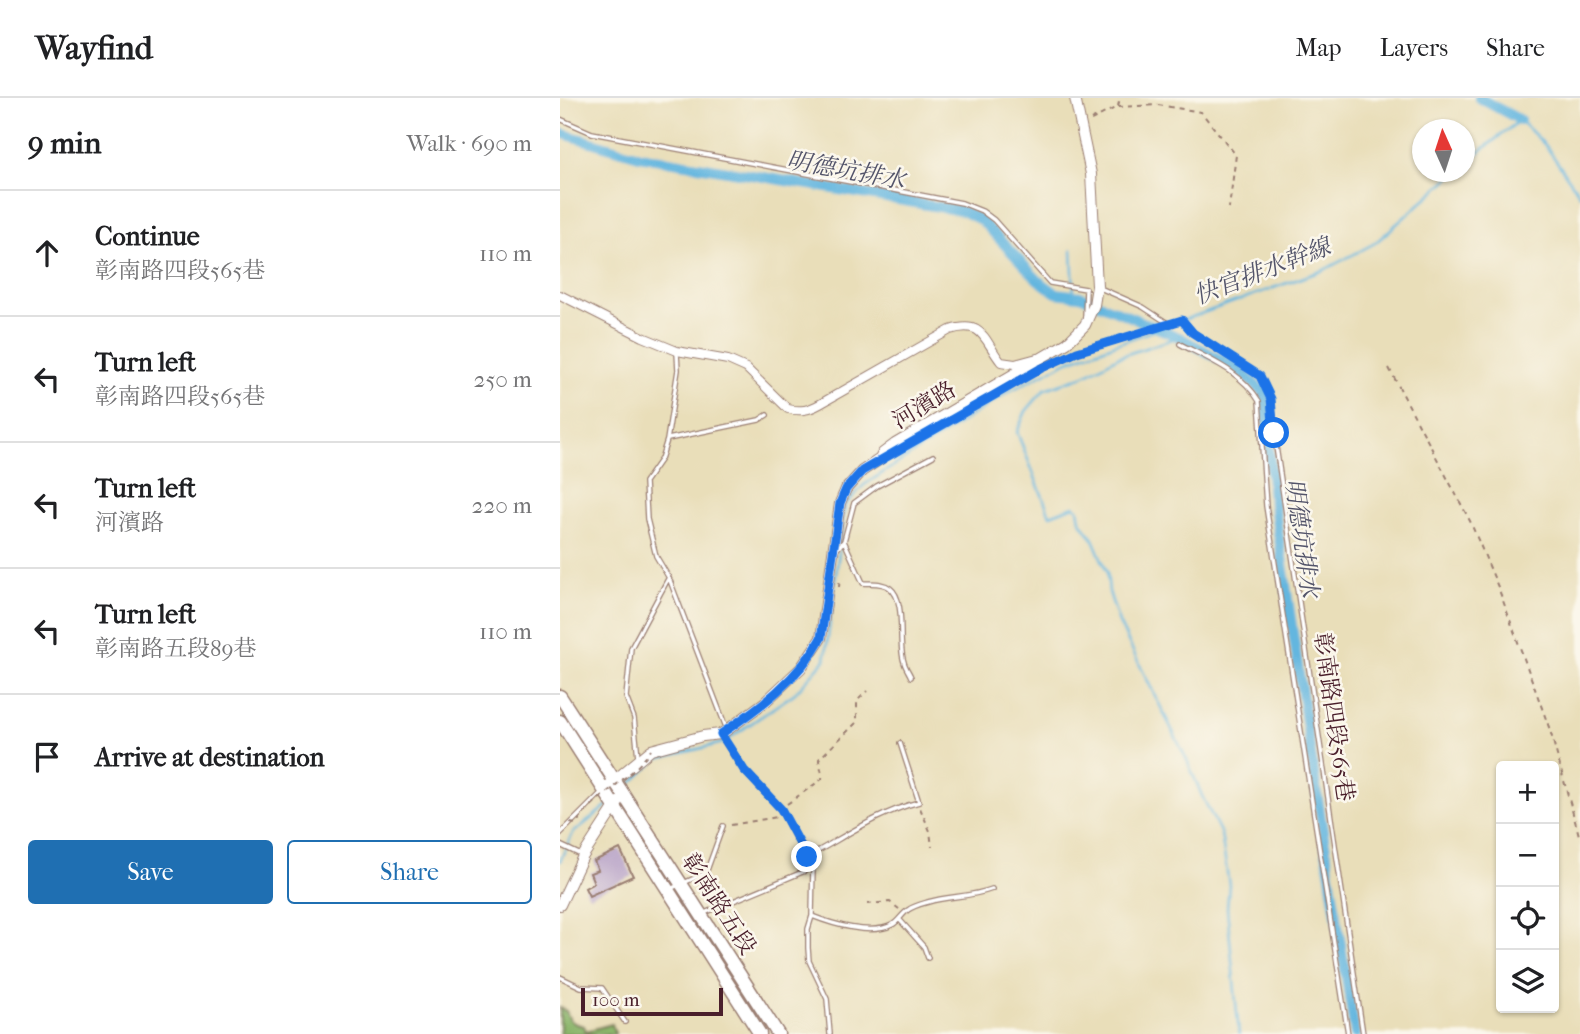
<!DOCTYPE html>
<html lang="en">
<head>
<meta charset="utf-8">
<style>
  body { margin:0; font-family:"IM FELL French Canon","Noto Serif TC",serif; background:#f6f6f6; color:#202124 }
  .controls { position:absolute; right:21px; bottom:21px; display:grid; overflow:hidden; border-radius:7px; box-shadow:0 2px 5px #0004 }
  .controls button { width:63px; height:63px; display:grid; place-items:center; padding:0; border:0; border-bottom:2px solid #e0e0e0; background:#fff; color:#202124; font:35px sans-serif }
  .compass { position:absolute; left:852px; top:21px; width:63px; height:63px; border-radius:50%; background:#fff; box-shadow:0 2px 5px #0004; rotate:357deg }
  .scale { position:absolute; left:21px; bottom:18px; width:142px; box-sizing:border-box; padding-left:7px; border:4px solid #4a1f2b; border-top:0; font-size:19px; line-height:24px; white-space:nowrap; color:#4a1f2b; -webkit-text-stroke:5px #fbf7ec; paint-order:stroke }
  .stop { position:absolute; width:21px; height:21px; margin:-16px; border:5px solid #1a73e8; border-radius:50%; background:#fff }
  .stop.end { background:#1a73e8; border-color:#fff; box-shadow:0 2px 7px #0008 }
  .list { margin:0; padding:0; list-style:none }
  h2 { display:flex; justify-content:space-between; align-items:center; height:91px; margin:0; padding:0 28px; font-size:30px }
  h2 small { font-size:23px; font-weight:400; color:#757577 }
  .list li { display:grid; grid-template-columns:46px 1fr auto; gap:21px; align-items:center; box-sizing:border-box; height:126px; padding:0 28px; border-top:2px solid #e0e0e0 }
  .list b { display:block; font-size:26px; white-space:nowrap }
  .list p { margin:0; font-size:23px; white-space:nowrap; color:#757577 }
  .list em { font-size:23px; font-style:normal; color:#757577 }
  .actions { display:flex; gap:14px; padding:21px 28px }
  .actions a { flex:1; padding:16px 0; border:2px solid #1f6fb2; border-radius:7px; text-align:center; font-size:24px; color:#1f6fb2 }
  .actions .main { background:#1f6fb2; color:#fff }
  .icon { flex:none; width:38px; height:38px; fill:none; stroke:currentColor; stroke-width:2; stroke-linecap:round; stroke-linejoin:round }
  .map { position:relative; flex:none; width:1020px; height:936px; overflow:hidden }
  header { display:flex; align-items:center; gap:42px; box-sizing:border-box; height:98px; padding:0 35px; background:#fff; border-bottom:2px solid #e0e0e0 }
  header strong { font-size:33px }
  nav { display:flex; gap:38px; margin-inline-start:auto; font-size:24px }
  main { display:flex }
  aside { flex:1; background:#fff }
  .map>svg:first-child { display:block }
</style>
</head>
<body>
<header>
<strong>Wayfind</strong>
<nav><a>Map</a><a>Layers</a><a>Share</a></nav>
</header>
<main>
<aside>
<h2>9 min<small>Walk · 690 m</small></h2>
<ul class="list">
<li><svg class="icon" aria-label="ahead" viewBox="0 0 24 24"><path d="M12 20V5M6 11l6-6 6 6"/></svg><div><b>Continue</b><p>彰南路四段565巷</p></div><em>110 m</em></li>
<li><svg class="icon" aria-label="left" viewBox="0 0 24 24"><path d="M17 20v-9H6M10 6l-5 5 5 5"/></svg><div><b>Turn left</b><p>彰南路四段565巷</p></div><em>250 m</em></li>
<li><svg class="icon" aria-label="left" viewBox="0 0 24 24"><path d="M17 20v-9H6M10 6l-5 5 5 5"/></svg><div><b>Turn left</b><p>河濱路</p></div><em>220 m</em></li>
<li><svg class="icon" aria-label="left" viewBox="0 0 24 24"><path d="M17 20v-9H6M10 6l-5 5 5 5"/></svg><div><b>Turn left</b><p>彰南路五段89巷</p></div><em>110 m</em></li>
<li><svg class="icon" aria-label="arrive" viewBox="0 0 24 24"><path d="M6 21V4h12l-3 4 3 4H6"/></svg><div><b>Arrive at destination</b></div></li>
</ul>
<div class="actions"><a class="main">Save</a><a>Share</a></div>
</aside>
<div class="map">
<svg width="1020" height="936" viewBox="0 0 1020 936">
  <rect width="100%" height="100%" fill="#fbf7ec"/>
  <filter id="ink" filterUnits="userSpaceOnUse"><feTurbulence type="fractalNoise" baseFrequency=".0143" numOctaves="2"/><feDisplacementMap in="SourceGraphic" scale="14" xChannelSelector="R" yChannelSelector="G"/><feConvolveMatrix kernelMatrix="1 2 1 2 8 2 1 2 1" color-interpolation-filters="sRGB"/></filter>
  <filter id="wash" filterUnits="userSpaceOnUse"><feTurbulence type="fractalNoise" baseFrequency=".00686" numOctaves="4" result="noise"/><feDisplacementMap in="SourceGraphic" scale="28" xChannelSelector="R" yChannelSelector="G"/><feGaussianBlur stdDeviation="1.57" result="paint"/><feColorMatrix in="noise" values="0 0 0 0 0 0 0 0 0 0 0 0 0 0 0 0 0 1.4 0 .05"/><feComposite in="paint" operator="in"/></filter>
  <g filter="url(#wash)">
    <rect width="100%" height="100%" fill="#e9deb9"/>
    <path fill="#8cb66c" stroke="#6b6a4c" stroke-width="2" d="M 0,910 L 6,913 C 10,924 13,926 24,928 L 26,933 L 52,926 L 55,936 L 0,936 Z"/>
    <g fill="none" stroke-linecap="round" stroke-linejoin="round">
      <path stroke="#63b6df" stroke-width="2.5" d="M 904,66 L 960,22 L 986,48 L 1020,97
        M 512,152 L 514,197
        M 619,239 L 558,259 L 523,278 L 485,291 L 466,313 L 457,334 L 490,417 L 514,408 L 518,411 L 520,422 L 533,441 L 547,474 L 549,494 L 559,525 L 627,662 L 642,698 L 661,736 L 669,787 L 667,810 L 679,936
        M 64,692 L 97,661 L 163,645 L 235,595 L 265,562 L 285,407 L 304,387 L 450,293 L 508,263 L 764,172 L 815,145 L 896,74
        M 0,763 L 13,735 L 49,706"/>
      <path stroke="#63b6df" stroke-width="10" d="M 919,0 L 960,22
        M 0,35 L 79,58 L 403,113 L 422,123 L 478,182 L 496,195 L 520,198 L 619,239 L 676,270 L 702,293 L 705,299 L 713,399 L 751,657 L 795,936"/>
    </g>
    <g id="blocks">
      <path fill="#b39dc5" d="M 60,751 L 73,778 L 29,798 L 25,790 L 34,785 L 30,775 L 38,772 L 34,763 Z"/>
    </g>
  </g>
  <g filter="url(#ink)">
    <use href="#blocks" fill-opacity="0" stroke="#9a7e72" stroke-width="2"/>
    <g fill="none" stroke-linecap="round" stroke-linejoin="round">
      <g stroke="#9a7e72" stroke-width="6">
        <path id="service" d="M 0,21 L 32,35 L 402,105 L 422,113 L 434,122 L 490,185 L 526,191 L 525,219
          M 540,190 L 583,209 L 609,226
          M 620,246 C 649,261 682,274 699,303 L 706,408 L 788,936
          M 117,255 L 118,272 L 107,342 L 101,361 L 85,384 L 87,421 L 96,458 L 109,480 L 167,632
          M 108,341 L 199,322 L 207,317
          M 327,357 L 480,271 L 517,254 L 622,222 L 633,235 L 700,278 L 711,301 L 714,335 L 803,936
          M 284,443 L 294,405 L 317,388 L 373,358
          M 276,452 L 284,443 L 303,485 C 311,486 323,484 330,490 C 347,503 337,545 344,564 C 345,569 349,574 351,579
          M 161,637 L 184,672 L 221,711 L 236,741 L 253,768 L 252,818 L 248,831 L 248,850 L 249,863 L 267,901 L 270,936
          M 78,659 L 74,620 L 66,599 L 71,550 L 108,481
          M 0,736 L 43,693
          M 0,747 L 21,757
          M 247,759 C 283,740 319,714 359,704 L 340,645
          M 110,791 L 146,775 L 163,728
          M 142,816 L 245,773
          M 252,818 C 272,826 311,838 332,827 C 338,824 342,816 348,812 C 353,808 361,806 368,804 C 389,798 411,799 432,791
          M 339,821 L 364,849 L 368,860
          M 0,879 L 21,889 L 42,890 L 65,924"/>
      </g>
      <g stroke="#9a7e72" stroke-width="10">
        <path id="minor" d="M 0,197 L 83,239 L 117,253 L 168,262 L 186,270 L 228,311 C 241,314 249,312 260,306 L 390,232 C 424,222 423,241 441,264 L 455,266 L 477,260"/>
      </g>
      <g stroke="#9a7e72" stroke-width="12">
        <path id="tertiary" d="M 50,686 L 91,652 L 143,638 L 161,636 L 167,632 L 205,604 L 241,570 L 261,540 L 280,405 L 286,391 L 302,373 L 320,361 L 323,355 L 335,346 L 507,245 L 525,227 L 534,207 L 537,188 L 531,76 L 515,0
          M 0,807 L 23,758 L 58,704"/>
      </g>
      <g stroke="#9a7e72" stroke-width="15">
        <path id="primary" d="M 0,598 L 218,936
          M 0,623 L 200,936"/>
      </g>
      <path stroke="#9a7e72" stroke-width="2" stroke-dasharray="5 5" stroke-linecap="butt" d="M 558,8 L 560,0
        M 531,22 L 557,9 L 598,7 L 641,14 L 676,57 L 669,110
        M 829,270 L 910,423 L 938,489 L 990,632 L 1020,741
        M 279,489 L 280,479
        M 227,706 L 262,681 C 263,673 259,668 259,661 L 297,624 L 297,603 L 307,593
        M 360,710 L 370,733 L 372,749
        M 171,727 L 217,719
        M 307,806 L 330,804 L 339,811"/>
      <use href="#service" stroke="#fff" stroke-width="3.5"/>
      <use href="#minor" stroke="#fff" stroke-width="8"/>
      <use href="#tertiary" stroke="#fff" stroke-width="10"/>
      <use href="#primary" stroke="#fff" stroke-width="12"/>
      <path stroke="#9a7e72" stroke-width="2" stroke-dasharray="5 5" stroke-linecap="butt" d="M 10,725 L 16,726 C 36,696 71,682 91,652"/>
    </g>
  </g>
  <g fill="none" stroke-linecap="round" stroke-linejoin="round" filter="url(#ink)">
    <path stroke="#1a73e8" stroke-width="9" d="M 247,759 L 221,711 L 184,672 L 161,636 C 199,610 239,581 261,540 L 280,405 L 286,391 L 302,373 L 480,271 L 517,254 L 622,222 L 633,235 L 700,278 L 711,301 L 714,335"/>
  </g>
  <g text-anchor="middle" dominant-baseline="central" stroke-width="5" stroke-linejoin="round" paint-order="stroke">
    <g font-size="23" fill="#4a1f2b" stroke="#fbf7ec">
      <text transform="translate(364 307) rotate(-31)">河濱路</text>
      <text transform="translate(774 619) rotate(82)">彰南路四段565巷</text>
      <text transform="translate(159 806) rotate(57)">彰南路五段</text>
    </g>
    <g font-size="24" font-style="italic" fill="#53546a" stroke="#fbf7ec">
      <text transform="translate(286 72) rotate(10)">明德坑排水</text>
      <text transform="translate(702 173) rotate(-21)">快官排水幹線</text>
      <text transform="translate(742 440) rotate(82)">明德坑排水</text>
    </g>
  </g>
</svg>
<div class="controls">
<button>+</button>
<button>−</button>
<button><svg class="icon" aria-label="locate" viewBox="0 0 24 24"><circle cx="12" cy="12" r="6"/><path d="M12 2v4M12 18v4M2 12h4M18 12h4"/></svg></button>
<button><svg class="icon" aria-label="layers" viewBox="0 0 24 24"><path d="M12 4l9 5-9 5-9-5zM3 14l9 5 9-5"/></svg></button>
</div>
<svg class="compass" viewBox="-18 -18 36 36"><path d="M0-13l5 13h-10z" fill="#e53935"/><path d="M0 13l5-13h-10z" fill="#757577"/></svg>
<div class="scale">100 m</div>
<div class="stop" style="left:714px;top:335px"></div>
<div class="stop end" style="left:247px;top:759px"></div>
</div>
</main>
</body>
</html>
